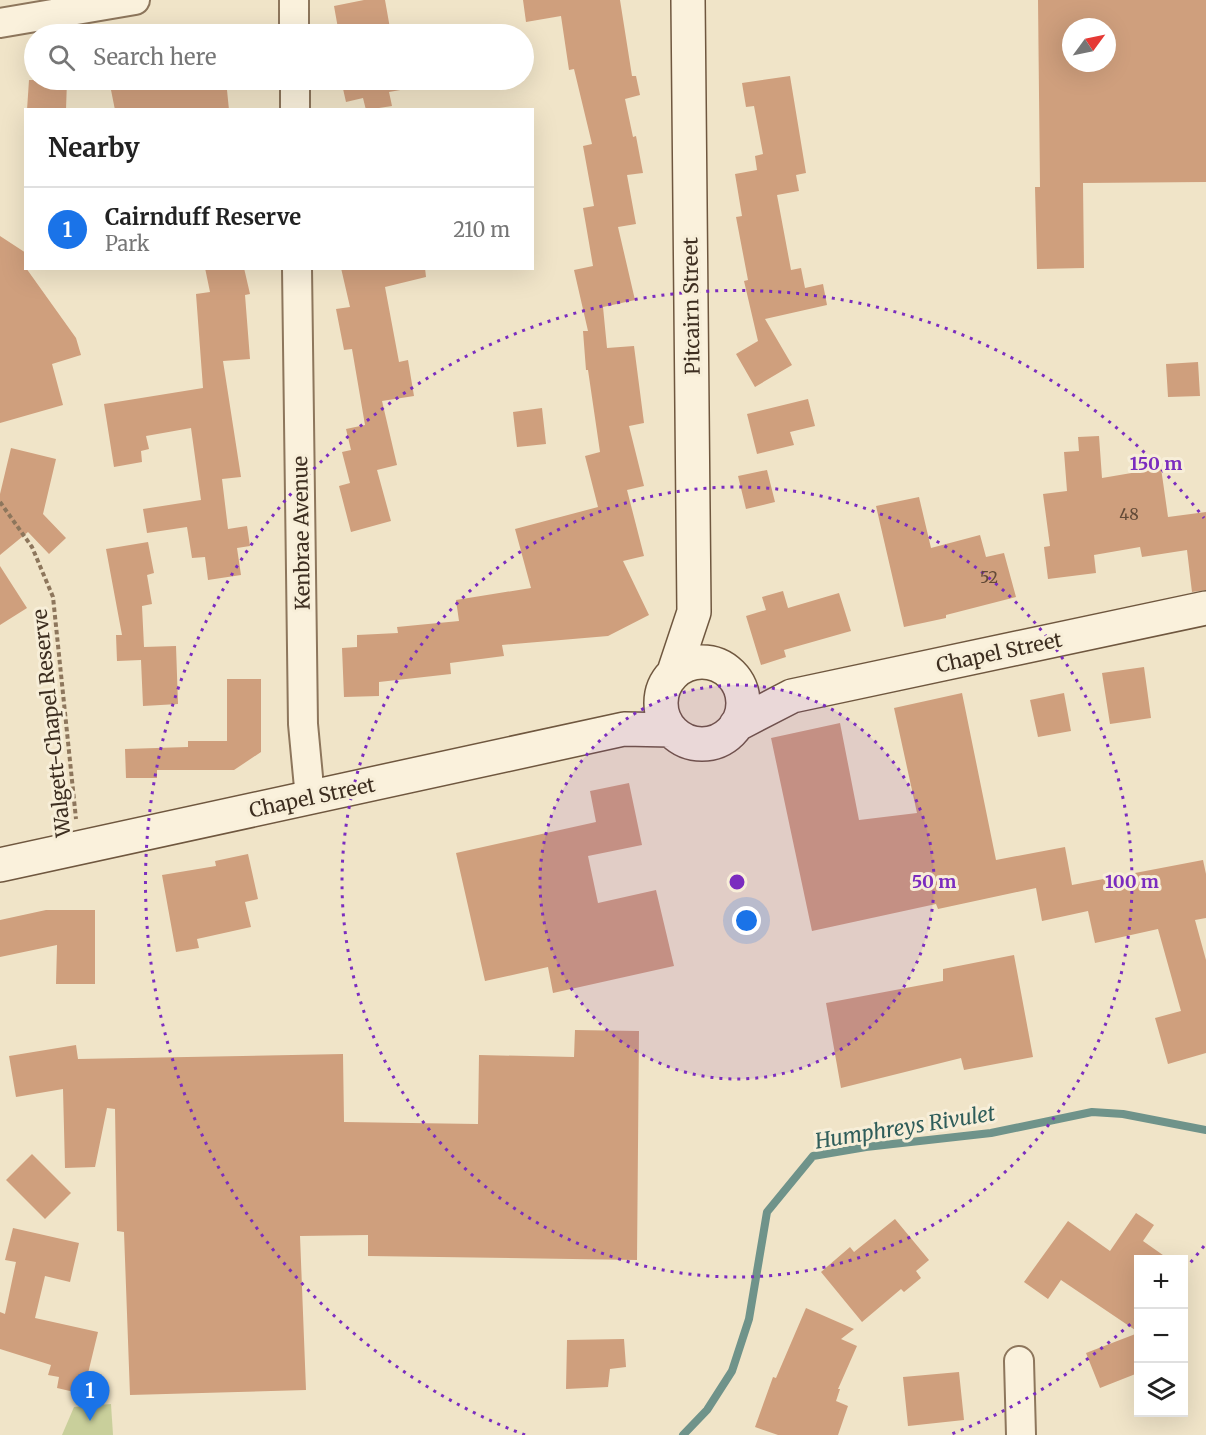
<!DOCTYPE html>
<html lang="en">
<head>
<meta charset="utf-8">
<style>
  body { margin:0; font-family:Merriweather,serif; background:#f2f2f2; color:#222 }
  .controls { position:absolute; right:18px; bottom:18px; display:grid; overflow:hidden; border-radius:0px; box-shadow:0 6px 24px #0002 }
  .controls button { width:54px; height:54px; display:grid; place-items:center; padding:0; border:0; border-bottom:2px solid #e0e0e0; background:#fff; color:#222; font:30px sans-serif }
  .compass { position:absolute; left:1062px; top:18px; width:54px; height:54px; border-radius:50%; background:#fff; box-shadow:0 6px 24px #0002; rotate:57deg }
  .you { position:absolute; left:747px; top:921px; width:21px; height:21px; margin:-15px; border:4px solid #fff; border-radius:50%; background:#1a73e8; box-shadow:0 0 0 9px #1a73e833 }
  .badge { display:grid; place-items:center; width:39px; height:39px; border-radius:50%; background:#1a73e8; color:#fff; font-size:20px; font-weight:700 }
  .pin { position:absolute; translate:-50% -50px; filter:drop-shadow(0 2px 3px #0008) }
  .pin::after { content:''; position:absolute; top:32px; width:21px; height:18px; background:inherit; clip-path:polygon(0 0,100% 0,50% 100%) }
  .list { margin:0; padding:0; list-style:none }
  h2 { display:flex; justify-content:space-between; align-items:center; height:78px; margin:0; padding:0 24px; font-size:26px }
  h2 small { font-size:20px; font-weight:400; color:#767676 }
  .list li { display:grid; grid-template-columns:39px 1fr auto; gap:18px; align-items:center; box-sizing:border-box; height:84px; padding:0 24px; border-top:2px solid #e0e0e0 }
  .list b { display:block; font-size:22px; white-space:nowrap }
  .list p { margin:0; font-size:20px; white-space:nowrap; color:#767676 }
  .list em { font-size:20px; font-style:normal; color:#767676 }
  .icon { flex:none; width:33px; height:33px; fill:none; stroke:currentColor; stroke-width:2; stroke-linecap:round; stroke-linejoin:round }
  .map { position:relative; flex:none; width:1206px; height:1435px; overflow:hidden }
  .search { position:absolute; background:#fff; box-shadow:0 6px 24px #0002; left:24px; top:24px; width:510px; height:66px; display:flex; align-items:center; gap:15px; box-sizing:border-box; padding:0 21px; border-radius:33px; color:#767676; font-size:22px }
  .panel { position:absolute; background:#fff; box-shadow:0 6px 24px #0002; left:24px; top:108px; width:510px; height:162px; border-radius:0px }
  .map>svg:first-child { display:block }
</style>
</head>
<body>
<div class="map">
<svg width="1206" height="1435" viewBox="0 0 1206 1435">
  <rect width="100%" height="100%" fill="#f0e4c8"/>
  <path fill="#c9cf9b" d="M 111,1404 L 113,1435 L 62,1435 L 74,1407 Z"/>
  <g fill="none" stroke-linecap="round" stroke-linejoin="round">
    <path stroke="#6f938a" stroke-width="8" d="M 683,1435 L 707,1410 L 732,1371 L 749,1319 L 767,1212 L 813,1156 L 866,1147 L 991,1133 L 1092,1112 L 1123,1114 L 1206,1130"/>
  </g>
  <path fill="#cf9f7d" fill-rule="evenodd" d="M 364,0 L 385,0 L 391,34 L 339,34 L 334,6 Z
    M 523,0 L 620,0 L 632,76 L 636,76 L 640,95 L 625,99 L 633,137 L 636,136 L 643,173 L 627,175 L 636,224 L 618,227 L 635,300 L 603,307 L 607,348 L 634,346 L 644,423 L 629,426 L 644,486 L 627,490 L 644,556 L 623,561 L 649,615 L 608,636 L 502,645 L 504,656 L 450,663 L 451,674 L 379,682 L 379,696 L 344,697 L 342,648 L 357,647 L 357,635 L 398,633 L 397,627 L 459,621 L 456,600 L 531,588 L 515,529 L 598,507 L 585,456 L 600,452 L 588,370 L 586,370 L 583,331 L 588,331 L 574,270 L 593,266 L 583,208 L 594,206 L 583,146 L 592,144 L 574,69 L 569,70 L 561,16 L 526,22 Z
    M 1038,0 L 1206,0 L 1206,182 L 1083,183 L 1084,268 L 1037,269 L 1035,187 L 1040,187 ZM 1071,27 L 1107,27 L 1107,63 L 1071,63 Z
    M 790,76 L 806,173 L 796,175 L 799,191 L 777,195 L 791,270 L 801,268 L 805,288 L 823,284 L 827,305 L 765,319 L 792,365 L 755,387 L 736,354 L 758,341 L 744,281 L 748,280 L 736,217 L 742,216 L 735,174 L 757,170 L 755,156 L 763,154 L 754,106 L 746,107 L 742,83 Z
    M 29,80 L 67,80 L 66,110 L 27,110 Z
    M 109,80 L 226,80 L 229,110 L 115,110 Z
    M 341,80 L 405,80 L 406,89 L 389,92 L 392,106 L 366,110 L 363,98 L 346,102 Z
    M 0,236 L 26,253 L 26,268 L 76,338 L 81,355 L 52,364 L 63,405 L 0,423 Z
    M 205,268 L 244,268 L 250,294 L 245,295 L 250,359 L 223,361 L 241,477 L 222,479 L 228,529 L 247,526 L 250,546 L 237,548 L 241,575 L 208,580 L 205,557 L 192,558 L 187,527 L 147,533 L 143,509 L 201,500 L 191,428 L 146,436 L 149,449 L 141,451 L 142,462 L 114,467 L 104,404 L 203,388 L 196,294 L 210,292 Z
    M 341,268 L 425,268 L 426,277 L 385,287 L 399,362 L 408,360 L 414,396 L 382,401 L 397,465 L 377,470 L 391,521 L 351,532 L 339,486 L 350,483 L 342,452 L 351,450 L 346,429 L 365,425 L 352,349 L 344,350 L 336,309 L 350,307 Z
    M 1198,362 L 1200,396 L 1168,397 L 1166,364 Z
    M 808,399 L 815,426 L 790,432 L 794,445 L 757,454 L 747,414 Z
    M 542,408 L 546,444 L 517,447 L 513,412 Z
    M 1099,436 L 1102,478 L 1161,468 L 1168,517 L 1206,512 L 1206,590 L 1192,592 L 1187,550 L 1142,557 L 1140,547 L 1094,555 L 1096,573 L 1048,579 L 1044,547 L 1050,546 L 1043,494 L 1067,491 L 1064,452 L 1079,451 L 1078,437 Z
    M 11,448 L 56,459 L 43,514 L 66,538 L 49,554 L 28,532 L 0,555 L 0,494 Z
    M 767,470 L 775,502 L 746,509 L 738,476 Z
    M 919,497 L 931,548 L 980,535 L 986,557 L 1004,553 L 1016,597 L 946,615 L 946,618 L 904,627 L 876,506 Z
    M 148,542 L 154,573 L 147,575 L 152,604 L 142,606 L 144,647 L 176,646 L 178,704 L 143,706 L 141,660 L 117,661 L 116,635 L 122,635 L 106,549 Z
    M 0,566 L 27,608 L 0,625 Z
    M 783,591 L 788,608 L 839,593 L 851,631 L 784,650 L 786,657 L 761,665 L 746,616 L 766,610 L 762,597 Z
    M 1144,667 L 1151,718 L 1110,724 L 1102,673 Z
    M 227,679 L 261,679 L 261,752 L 234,770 L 157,770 L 157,778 L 126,778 L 125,749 L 188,747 L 188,741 L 227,741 Z
    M 962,693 L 996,860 L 1065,847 L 1072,885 L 1203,860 L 1206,874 L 1206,918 L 1195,920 L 1206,960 L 1206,1053 L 1168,1064 L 1155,1018 L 1181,1011 L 1158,929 L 1095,943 L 1088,911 L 1042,921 L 1036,888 L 938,909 L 936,904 L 812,931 L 771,738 L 840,723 L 859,820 L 917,813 L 894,708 Z
    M 1064,693 L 1071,731 L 1038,737 L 1030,700 Z
    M 629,783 L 642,845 L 588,856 L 598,903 L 656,890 L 674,966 L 553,993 L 548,967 L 485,981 L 456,853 L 596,822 L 590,791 Z
    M 248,854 L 258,899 L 245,902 L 251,927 L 197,939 L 199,948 L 176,952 L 162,875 L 216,866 L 215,861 Z
    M 46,910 L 95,910 L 95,984 L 56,984 L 57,945 L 0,957 L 0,920 Z
    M 1014,955 L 1033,1057 L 964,1070 L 961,1058 L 841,1088 L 826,1003 L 943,981 L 943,969 Z
    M 575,1030 L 639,1031 L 637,1260 L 368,1256 L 368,1235 L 300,1236 L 306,1390 L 130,1395 L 124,1232 L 117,1231 L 115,1109 L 107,1108 L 95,1167 L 65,1168 L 63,1089 L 16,1097 L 9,1056 L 76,1045 L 78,1059 L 343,1054 L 344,1122 L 478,1124 L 479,1055 L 574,1057 Z
    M 32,1154 L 71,1193 L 45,1219 L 6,1180 Z
    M 1136,1213 L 1154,1225 L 1143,1241 L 1170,1260 L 1138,1260 L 1138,1332 L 1061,1280 L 1048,1299 L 1024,1282 L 1068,1221 L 1110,1251 Z
    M 895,1219 L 929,1260 L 916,1271 L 921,1278 L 904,1292 L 901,1289 L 862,1322 L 821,1272 L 850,1247 L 854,1252 Z
    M 13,1228 L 79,1243 L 70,1282 L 45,1276 L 35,1318 L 98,1332 L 83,1394 L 57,1388 L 59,1377 L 48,1375 L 51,1365 L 0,1349 L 0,1312 L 5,1314 L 16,1262 L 5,1260 Z
    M 806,1308 L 854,1329 L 841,1339 L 857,1346 L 838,1389 L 840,1389 L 836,1401 L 848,1406 L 838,1435 L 778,1435 L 755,1427 L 773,1377 L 776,1378 Z
    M 1138,1333 L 1138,1373 L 1100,1388 L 1086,1353 Z
    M 624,1339 L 626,1367 L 610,1369 L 608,1387 L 566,1389 L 567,1340 Z
    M 959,1372 L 964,1420 L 908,1426 L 903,1377 Z"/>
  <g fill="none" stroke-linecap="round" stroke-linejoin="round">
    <g stroke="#8d765c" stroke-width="32">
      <path id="street" d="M 294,0 L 294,34
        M 0,23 L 135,0
        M 295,80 L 295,110
        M 297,268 L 303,724 L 310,798
        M 1019,1361 L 1021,1435"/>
    </g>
    <g stroke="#6f573f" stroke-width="36">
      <path id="secondary" d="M661 703a41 41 0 1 1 82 0a41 41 0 1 1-82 0Z
        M 674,672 L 694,612 L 688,0
        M 736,725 L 792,696 L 1206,608
        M 0,865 L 624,729 L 671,730"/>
    </g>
    <path stroke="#8d765c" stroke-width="4" stroke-dasharray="4.5 3" stroke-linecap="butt" d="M 0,502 L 32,547 L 53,597 L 76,819"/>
    <use href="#street" stroke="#faf1dc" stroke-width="28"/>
    <use href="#secondary" stroke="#faf1dc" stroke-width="33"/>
  </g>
  <circle cx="737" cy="882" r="197" fill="#7b2cbf" fill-opacity=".12"/>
  <g fill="none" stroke="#7b2cbf" stroke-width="3" stroke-dasharray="3 6">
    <circle cx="737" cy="882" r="197"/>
    <circle cx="737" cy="882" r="395"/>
    <path d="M1204 1246A592 592 0 0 1 1184 1270M1137 1318A592 592 0 0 1 949 1435M525 1435A592 592 0 1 1 1204 518"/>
  </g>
  <g text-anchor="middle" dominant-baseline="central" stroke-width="6" stroke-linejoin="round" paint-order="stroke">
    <g font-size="16" fill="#624a37">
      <text x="1129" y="514">48</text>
      <text x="989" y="577">52</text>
    </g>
    <g font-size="20" fill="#3d2e20" stroke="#f7eed8">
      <text transform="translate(691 306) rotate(-91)">Pitcairn Street</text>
      <text transform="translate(301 533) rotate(-91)">Kenbrae Avenue</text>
      <text transform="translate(999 652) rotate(-12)">Chapel Street</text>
      <text transform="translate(51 723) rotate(-96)">Walgett-Chapel Reserve</text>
      <text transform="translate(312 797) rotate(-12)">Chapel Street</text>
    </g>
    <g font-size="21" font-style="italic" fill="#2f5d5a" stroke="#f7eed8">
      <text transform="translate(905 1127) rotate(-9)">Humphreys Rivulet</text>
    </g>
  </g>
  <circle cx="737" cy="882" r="9" fill="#7b2cbf" stroke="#f7eed8" stroke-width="3"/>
  <g font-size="18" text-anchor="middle" font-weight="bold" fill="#7b2cbf" stroke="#f7eed8" stroke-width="6" stroke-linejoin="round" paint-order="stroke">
    <text x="1156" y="470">150 m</text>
    <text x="934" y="888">50 m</text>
    <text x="1132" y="888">100 m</text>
  </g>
</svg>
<div class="controls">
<button>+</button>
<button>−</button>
<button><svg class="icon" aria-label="layers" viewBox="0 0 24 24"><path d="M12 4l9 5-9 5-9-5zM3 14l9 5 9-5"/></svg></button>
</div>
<svg class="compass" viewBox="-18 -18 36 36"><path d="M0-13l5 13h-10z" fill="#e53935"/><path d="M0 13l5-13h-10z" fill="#767676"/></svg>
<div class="you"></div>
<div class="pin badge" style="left:90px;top:1421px">1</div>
<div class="search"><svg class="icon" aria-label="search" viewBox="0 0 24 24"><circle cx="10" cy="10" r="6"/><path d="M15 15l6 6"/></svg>Search here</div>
<section class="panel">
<h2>Nearby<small></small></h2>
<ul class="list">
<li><span class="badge">1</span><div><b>Cairnduff Reserve</b><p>Park</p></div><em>210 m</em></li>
</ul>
</section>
</div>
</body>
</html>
